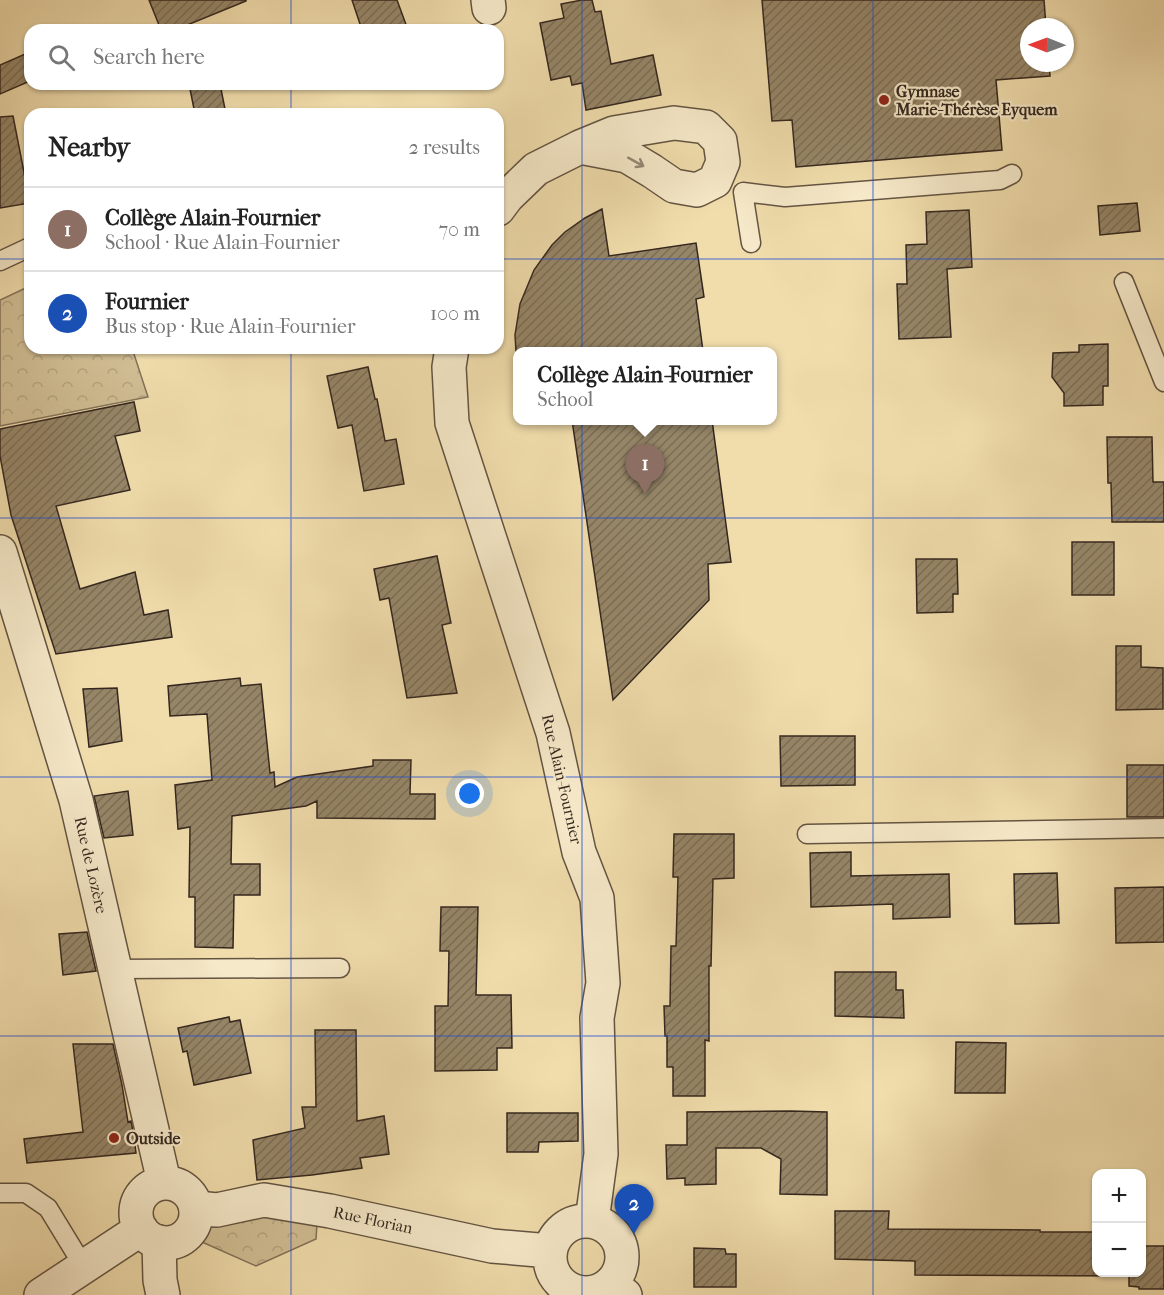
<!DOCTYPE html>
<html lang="en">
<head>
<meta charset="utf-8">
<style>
  body { margin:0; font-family:"IM FELL French Canon",serif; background:#f2f2f2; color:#222 }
  .controls { position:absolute; right:18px; bottom:18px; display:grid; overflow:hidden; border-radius:12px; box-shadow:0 2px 4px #0004 }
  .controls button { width:54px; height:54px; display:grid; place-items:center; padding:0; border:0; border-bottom:2px solid #e0e0e0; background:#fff; color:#222; font:30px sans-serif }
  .compass { position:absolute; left:1020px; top:18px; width:54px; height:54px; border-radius:50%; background:#fff; box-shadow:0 2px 4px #0004; rotate:271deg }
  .you { position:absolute; left:470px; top:794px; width:21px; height:21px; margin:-15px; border:4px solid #fff; border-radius:50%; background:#1a73e8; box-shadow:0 0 0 9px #1a73e833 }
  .badge { display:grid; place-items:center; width:39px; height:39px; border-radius:50%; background:#0b8043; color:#fff; font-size:20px; font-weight:700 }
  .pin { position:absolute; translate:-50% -50px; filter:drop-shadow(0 2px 3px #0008) }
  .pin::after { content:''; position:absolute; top:32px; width:21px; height:18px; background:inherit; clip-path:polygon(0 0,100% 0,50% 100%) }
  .popup { position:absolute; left:513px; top:347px; width:264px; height:78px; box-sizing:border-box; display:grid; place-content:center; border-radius:12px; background:#fff; filter:drop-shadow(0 2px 4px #0005); font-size:20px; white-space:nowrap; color:#767676 }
  .popup b { font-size:22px; color:#222 }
  .popup::after { content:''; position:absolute; left:50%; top:100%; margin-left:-12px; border:12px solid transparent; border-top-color:#fff }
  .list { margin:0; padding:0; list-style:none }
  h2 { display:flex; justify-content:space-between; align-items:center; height:78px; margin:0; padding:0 24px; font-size:26px }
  h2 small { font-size:20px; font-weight:400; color:#767676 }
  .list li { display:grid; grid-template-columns:39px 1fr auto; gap:18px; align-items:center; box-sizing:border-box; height:84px; padding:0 24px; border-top:2px solid #e0e0e0 }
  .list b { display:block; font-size:22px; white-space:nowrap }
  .list p { margin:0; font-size:20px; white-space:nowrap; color:#767676 }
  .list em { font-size:20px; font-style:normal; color:#767676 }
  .icon { flex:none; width:33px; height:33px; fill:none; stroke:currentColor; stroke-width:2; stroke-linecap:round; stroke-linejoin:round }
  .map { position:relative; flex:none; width:1164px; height:1295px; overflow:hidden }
  .search { position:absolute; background:#fff; box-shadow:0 2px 4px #0004; left:24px; top:24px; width:480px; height:66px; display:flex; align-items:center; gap:15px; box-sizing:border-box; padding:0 21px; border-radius:18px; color:#767676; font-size:22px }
  .panel { position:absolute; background:#fff; box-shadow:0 2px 4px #0004; left:24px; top:108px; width:480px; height:246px; border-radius:18px }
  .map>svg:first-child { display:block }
</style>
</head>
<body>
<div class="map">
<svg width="1164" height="1295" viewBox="0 0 1164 1295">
  <defs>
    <pattern id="park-crowns" width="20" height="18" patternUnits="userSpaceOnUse" patternTransform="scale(1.5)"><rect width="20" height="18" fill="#d1be94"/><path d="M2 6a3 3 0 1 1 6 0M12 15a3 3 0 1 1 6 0" fill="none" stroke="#b4a37f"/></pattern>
    <pattern id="building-hatch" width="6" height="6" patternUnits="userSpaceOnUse" patternTransform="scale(1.5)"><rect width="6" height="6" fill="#968668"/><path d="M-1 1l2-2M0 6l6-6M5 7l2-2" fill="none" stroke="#7b6e55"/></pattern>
  </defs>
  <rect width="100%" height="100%" fill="#f1ddac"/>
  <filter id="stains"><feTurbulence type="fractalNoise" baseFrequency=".00333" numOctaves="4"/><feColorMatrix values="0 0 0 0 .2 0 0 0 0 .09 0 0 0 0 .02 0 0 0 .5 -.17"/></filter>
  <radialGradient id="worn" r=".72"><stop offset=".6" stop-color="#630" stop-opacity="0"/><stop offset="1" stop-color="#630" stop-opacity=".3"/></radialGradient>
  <path fill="url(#park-crowns)" stroke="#82725a" stroke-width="1.5" d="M 30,286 L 30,348 L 132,348 L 148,397 L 0,426 L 0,300 Z
    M 318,1209 L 316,1239 L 256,1266 L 202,1242 L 207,1219 Z"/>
  <path fill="url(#building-hatch)" stroke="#34271f" stroke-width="1.5" d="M 149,0 L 246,0 L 246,1 L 175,30 L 161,30 Z
    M 352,0 L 397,0 L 408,30 L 362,30 Z
    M 582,0 L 592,0 L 595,12 L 601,11 L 611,64 L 653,55 L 661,95 L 586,110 L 582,83 L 572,85 L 570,76 L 551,80 L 540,23 L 564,18 L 561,4 Z
    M 762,0 L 1044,0 L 1046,27 L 1029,27 L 1029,63 L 1049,63 L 1050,76 L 996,80 L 1002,150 L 796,167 L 792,120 L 772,121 Z
    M 30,52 L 30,81 L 0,94 L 0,65 Z
    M 189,84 L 220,84 L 226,114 L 195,114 Z
    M 13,116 L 30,203 L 0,208 L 0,117 Z
    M 1137,203 L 1140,231 L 1100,235 L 1098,206 Z
    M 602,209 L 609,256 L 696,243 L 704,297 L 696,299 L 703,351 L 516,351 L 515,335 L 520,304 L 534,270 L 552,245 L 565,232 L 585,218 Z
    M 969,210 L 972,267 L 947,269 L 951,337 L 899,339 L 897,284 L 907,284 L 906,245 L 927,244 L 926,212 Z
    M 1108,344 L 1108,386 L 1103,386 L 1103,405 L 1064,406 L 1064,393 L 1052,377 L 1053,353 L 1079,352 L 1079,345 Z
    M 368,367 L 375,399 L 377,399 L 385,441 L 396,439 L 404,484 L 364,491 L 352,425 L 338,428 L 327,376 Z
    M 134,402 L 140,431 L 115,436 L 130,490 L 56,506 L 80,589 L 135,572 L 144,615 L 168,610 L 172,637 L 56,654 L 11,515 L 0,456 L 0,429 Z
    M 572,420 L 712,420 L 731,562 L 708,564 L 709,600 L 613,700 Z
    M 1107,437 L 1152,437 L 1153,482 L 1164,482 L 1164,522 L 1112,522 L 1111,483 L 1108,483 Z
    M 1072,542 L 1114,542 L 1114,595 L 1072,595 Z
    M 437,556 L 451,623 L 442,625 L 457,693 L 407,698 L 389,598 L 380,600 L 374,569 Z
    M 916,559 L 957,559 L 958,594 L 953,594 L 953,612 L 917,613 Z
    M 1116,646 L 1141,646 L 1141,667 L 1163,668 L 1163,709 L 1116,710 Z
    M 240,678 L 241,686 L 261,684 L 270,773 L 274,772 L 275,787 L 297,777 L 373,766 L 373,760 L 411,760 L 410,794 L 435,794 L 435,819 L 317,818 L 317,801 L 306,806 L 232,816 L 231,864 L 260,864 L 260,895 L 234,895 L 233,948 L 195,947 L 195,897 L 189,897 L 190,827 L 178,829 L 175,785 L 212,780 L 207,714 L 170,716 L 168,686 Z
    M 117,688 L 122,741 L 89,747 L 83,689 Z
    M 780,736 L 855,736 L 855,785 L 781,786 Z
    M 1127,765 L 1164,765 L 1164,817 L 1127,817 Z
    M 128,791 L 133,835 L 104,838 L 94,796 Z
    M 674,834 L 734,834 L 734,878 L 713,879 L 711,966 L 709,966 L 709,1041 L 705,1040 L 705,1096 L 673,1096 L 673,1067 L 667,1067 L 667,1036 L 665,1036 L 664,1006 L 670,1006 L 671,946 L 676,946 L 678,877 L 673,877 Z
    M 851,852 L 851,876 L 949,874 L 950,917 L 893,919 L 893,904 L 811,907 L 810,853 Z
    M 1057,873 L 1059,923 L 1015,924 L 1014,874 Z
    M 1164,887 L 1164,942 L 1116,943 L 1115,888 Z
    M 441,907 L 478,907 L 476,995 L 511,995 L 512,1048 L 497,1048 L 497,1070 L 435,1071 L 435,1006 L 448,1006 L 449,951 L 440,951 Z
    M 87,932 L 96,971 L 63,975 L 59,934 Z
    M 835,972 L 896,972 L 896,990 L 903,990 L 904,1018 L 835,1016 Z
    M 229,1017 L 230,1022 L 240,1020 L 251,1073 L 194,1085 L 187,1051 L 183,1052 L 178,1028 Z
    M 315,1030 L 356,1030 L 357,1121 L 384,1116 L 389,1154 L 360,1158 L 362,1168 L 312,1175 L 257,1180 L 253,1140 L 305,1128 L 302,1107 L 316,1107 Z
    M 956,1042 L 1006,1043 L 1005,1093 L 955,1093 Z
    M 73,1044 L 113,1044 L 122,1085 L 128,1122 L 131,1121 L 133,1131 L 136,1153 L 27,1163 L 24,1139 L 83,1132 Z
    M 791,1111 L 827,1112 L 827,1195 L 780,1194 L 781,1159 L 761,1148 L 716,1148 L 716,1184 L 685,1185 L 685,1178 L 667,1179 L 666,1145 L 687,1145 L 687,1112 Z
    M 507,1113 L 578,1113 L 578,1141 L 539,1142 L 538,1152 L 507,1152 Z
    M 835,1211 L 889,1211 L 888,1229 L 1040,1230 L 1040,1232 L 1096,1232 L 1096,1272 L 1142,1272 L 1142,1246 L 1164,1246 L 1164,1289 L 1139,1289 L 1139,1287 L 1129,1286 L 1129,1276 L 915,1275 L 915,1261 L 835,1259 Z
    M 694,1248 L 725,1249 L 726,1254 L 736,1254 L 736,1287 L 694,1287 Z"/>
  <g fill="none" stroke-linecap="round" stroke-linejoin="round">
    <g stroke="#635442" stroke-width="21">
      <path id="service" d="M 751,243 L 743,192 L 785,197 L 1000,180 L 1012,174
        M 0,261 L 30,247
        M 1124,282 L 1164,382
        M 807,834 L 1164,828
        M 115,969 L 340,968
        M 0,1193 L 26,1193 L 48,1208 L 84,1267"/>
    </g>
    <g stroke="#635442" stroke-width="36">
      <path id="minor" d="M 488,0 L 489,8
        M 498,209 L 507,197 L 536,169 L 580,147 L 614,133 L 674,123 L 706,127 L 720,141 L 723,162 L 715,181 L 697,190 L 674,186 L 652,171 L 627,156 L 580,147
        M 452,348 L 449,367 L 452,423 L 553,733 L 579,852 L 597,898 L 603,983 L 597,1018 L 601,1154 L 592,1221
        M 159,1242 L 160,1280 L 163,1295
        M 610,1284 L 625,1295"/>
    </g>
    <g stroke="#635442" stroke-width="36">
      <path id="tertiary" d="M 0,552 L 76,800 L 164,1182
        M136 1213a30 30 0 1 1 60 0a30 30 0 1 1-60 0Z
        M 197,1208 L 217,1210 L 264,1200 L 330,1211 L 492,1246 L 550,1251
        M550 1257a36 36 0 1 1 72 0a36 36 0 1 1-72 0Z
        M 41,1295 L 141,1229"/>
    </g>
    <use href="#service" stroke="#f6e9c9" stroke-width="18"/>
    <use href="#minor" stroke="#f6e9c9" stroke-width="33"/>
    <use href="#tertiary" stroke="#f6e9c9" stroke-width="33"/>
  </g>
  <defs><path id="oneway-shaft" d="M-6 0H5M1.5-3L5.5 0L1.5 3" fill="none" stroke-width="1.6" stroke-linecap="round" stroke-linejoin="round" transform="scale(1.5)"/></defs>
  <use stroke="#958874" href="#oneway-shaft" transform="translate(636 162) rotate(29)"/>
  <path fill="none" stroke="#1d4ed8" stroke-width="1.5" stroke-opacity="0.55" d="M 291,0 L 291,30M 582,0 L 582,1295M 873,0 L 873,1295M 291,84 L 291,114M 0,259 L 30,259M 498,259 L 1164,259M 291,348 L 291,1295M 0,518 L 1164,518M 0,777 L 1164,777M 0,1036 L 1164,1036"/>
  <g fill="#8f2418" stroke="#f6e9c9" stroke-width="2">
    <circle cx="884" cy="100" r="6"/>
    <circle cx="114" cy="1138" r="6"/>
  </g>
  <g text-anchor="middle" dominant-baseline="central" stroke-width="4.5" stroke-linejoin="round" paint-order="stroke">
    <g font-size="16" font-weight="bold" fill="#34271f" stroke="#f6e9c9" text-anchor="start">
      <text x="896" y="91">Gymnase<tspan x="896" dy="18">Marie-Thérèse Eyquem</tspan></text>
      <text x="126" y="1138">Outside</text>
    </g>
    <g font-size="16" fill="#34271f" stroke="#f6e9c9">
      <text transform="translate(562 779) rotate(77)">Rue Alain-Fournier</text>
      <text transform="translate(91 865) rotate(77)">Rue de Lozère</text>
      <text transform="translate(373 1220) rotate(12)">Rue Florian</text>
    </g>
  </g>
  <rect width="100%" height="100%" filter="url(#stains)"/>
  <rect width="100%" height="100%" fill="url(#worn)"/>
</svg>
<div class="controls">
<button>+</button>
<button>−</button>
</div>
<svg class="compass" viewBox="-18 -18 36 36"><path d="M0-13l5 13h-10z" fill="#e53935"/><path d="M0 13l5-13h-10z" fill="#767676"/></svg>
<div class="you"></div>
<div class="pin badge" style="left:645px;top:494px;background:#8d6e63">1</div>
<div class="popup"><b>Collège Alain-Fournier</b>School</div>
<div class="pin badge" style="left:634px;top:1234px;background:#1a4fb4">2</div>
<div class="search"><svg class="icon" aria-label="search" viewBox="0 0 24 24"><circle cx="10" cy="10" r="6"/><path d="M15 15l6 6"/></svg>Search here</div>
<section class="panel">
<h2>Nearby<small>2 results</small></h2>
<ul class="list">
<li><span class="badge" style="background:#8d6e63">1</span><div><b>Collège Alain-Fournier</b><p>School · Rue Alain-Fournier</p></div><em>70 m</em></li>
<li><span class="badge" style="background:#1a4fb4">2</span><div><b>Fournier</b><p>Bus stop · Rue Alain-Fournier</p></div><em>100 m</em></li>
</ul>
</section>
</div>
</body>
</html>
